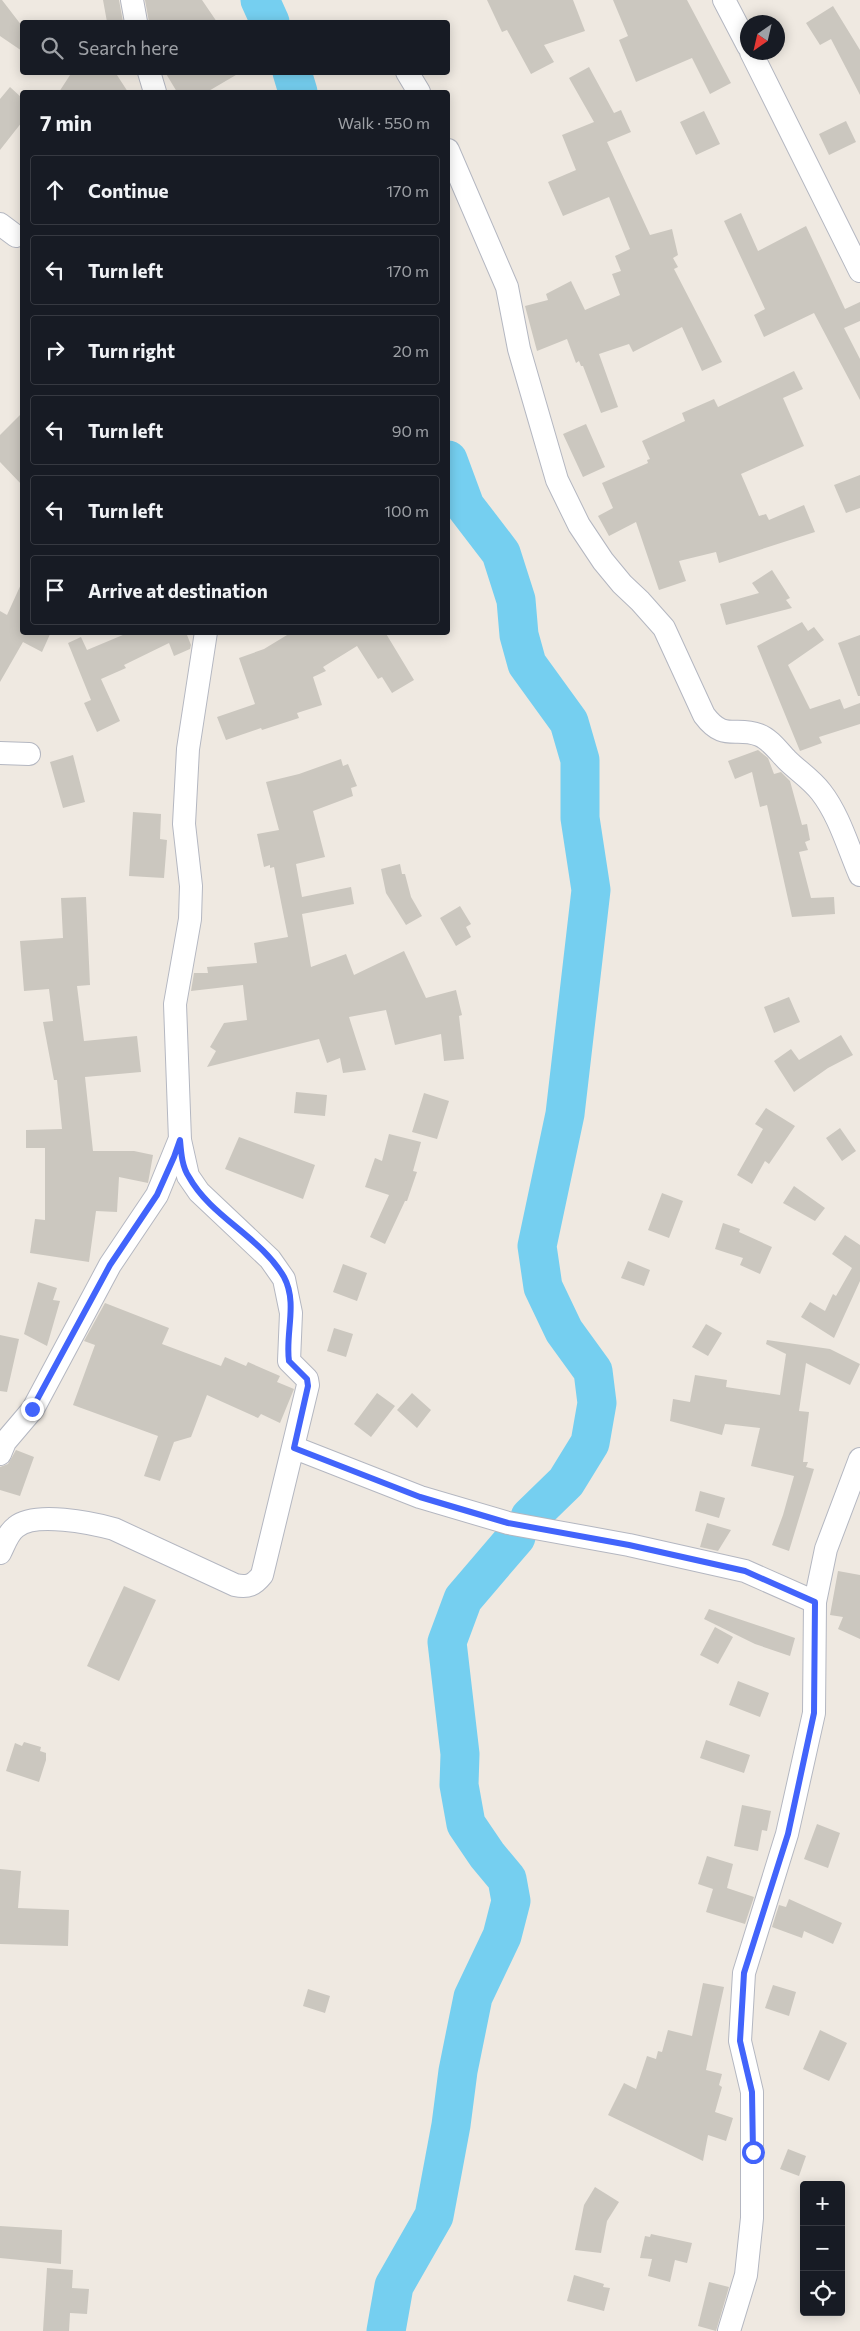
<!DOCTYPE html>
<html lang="en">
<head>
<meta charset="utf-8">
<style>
  body { margin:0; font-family:Commissioner,sans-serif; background:#20242c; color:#f1f3f6 }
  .controls { position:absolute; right:15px; bottom:15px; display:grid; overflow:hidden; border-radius:5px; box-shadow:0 2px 12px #0003 }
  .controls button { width:45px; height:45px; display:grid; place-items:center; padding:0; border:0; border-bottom:1px solid #363941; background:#171b24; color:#f1f3f6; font:25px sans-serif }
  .compass { position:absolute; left:740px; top:15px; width:45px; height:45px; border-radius:50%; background:#171b24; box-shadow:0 2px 12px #0003; rotate:214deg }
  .stop { position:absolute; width:15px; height:15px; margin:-11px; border:4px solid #4264fb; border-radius:50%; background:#fff }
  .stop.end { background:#4264fb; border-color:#fff; box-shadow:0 1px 5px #0008 }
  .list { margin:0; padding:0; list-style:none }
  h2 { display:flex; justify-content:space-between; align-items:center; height:65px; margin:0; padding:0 20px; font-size:21px }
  h2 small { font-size:16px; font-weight:400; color:#9ea1a6 }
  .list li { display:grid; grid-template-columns:32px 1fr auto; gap:15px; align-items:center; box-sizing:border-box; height:70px; margin:0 10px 10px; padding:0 10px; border:1px solid #363941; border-radius:5px }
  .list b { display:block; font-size:19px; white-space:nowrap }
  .list em { font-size:16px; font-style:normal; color:#9ea1a6 }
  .icon { flex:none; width:28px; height:28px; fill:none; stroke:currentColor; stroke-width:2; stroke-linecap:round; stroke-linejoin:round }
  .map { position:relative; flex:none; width:860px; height:2331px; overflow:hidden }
  .search { position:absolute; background:#171b24; box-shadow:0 2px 12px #0003; left:20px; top:20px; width:430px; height:55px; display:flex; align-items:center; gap:12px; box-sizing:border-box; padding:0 18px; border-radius:5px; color:#9ea1a6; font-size:19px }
  .panel { position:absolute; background:#171b24; box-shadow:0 2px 12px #0003; left:20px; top:90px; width:430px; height:545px; border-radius:5px }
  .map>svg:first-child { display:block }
</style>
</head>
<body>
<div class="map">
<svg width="860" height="2331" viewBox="0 0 860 2331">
  <rect width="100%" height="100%" fill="#efe9e1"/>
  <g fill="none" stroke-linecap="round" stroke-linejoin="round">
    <path stroke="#75cff0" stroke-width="39" d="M 260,0 L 270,22
      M 292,72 L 298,92
      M 448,460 L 465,506 L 501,553 L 516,600 L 519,635 L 527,664 L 569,722 L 580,760 L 580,818 L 591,890 L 565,1114 L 537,1246 L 543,1287 L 564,1331 L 593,1371 L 597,1403 L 590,1443 L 566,1482 L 530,1517
      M 386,2331 L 394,2286 L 434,2216 L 451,2125 L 458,2071 L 473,1997 L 502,1936 L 511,1901 L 507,1879 L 487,1855 L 466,1824 L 459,1785 L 460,1754 L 447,1642 L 463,1599 L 516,1537"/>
  </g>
  <path fill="#cbc7bf" d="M 0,0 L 2,0 L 22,26 L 22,51 L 0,36 Z
    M 103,0 L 119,0 L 123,22 L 107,22 Z
    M 145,0 L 202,0 L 217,22 L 149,22 Z
    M 487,0 L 573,0 L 585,31 L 544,45 L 554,62 L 531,74 L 507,30 L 502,32 Z
    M 613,0 L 687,0 L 731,83 L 710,94 L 692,58 L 636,82 L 619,40 L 628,36 Z
    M 833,6 L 860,50 L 860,95 L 831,39 L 820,45 L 806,23 Z
    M 589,67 L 614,113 L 621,110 L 631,132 L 607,142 L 650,235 L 672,229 L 678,255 L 673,258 L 678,267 L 674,269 L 722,362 L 702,371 L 682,327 L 633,352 L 629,344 L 599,354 L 618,407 L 601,413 L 583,366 L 581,366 L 579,361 L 576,363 L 567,339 L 537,351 L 525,306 L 548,300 L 546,294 L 571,281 L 585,310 L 620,295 L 612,274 L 621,271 L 615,256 L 630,249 L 609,197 L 563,216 L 548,182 L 576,170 L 562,135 L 594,122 L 569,78 Z
    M 72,72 L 115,72 L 128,92 L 59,92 Z
    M 165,72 L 241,72 L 207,92 L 177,92 Z
    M 10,87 L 22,98 L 22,122 L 0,150 L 0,99 Z
    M 704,111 L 720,144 L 696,155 L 680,122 Z
    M 846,121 L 856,142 L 829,155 L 819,134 Z
    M 741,213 L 758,251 L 806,226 L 845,309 L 860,302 L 860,321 L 844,328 L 860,359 L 860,400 L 814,313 L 764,337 L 754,315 L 765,309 L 724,221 Z
    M 794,371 L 803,389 L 783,398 L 804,446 L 741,474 L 759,516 L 766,514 L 769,520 L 804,505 L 815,532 L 719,563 L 716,552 L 679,561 L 686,581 L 659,590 L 636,522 L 609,536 L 598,516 L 613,508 L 602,483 L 648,463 L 647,460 L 650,459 L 642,441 L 685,421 L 682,413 L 714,399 L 718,407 Z
    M 22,413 L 22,485 L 0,462 L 0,435 Z
    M 586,424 L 605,467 L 583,477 L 563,434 Z
    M 860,475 L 860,508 L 846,513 L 834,485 Z
    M 772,570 L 790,598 L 786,600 L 792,608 L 726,625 L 720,604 L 759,593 L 752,583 Z
    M 22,582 L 22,632 L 51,632 L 42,652 L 23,642 L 0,682 L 0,611 L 7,615 Z
    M 802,622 L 808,631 L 814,627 L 824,640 L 788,665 L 810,709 L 840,699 L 844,709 L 860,703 L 860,724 L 819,737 L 822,743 L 800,751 L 757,646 Z
    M 130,632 L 191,632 L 187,635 L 191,645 L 190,649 L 174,656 L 169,643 L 124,665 L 126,668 L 101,679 L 120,721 L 97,732 L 84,703 L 91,700 L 68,643 L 81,637 L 87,650 Z
    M 292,632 L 385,632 L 414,680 L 392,693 L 382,677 L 378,679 L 357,646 L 323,667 L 326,671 L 313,677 L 322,705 L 297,713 L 299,718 L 262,730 L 261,728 L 226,740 L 217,717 L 255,704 L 239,658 L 264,649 Z
    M 860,635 L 860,696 L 858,696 L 838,643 Z
    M 758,750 L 768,758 L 774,774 L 781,772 L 790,781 L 802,825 L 807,824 L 810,840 L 805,842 L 808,850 L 799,852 L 811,898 L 834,897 L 835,914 L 792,917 L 767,805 L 760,807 L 752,772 L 735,779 L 728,761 Z
    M 73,755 L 85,802 L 63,808 L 50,762 Z
    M 341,759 L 343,766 L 348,764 L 357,786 L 351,788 L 353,796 L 313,811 L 325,857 L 296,864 L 302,897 L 351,887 L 354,904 L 302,914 L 311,967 L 346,954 L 354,975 L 404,951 L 426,998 L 456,990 L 462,1015 L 459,1016 L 464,1059 L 444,1061 L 441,1034 L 395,1045 L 386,1010 L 349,1017 L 366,1070 L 343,1073 L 340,1058 L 327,1063 L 319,1039 L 207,1067 L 216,1051 L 210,1047 L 224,1023 L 247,1020 L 243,985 L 191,991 L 194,973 L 208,973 L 207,967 L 257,963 L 254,943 L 288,937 L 274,867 L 270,868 L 270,865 L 264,867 L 257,834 L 279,830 L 266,782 L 299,774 Z
    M 133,812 L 161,814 L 160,839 L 167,840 L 164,878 L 129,876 Z
    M 400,864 L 402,874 L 405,874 L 411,897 L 422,916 L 406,925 L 386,893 L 381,869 Z
    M 86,897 L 90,985 L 77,986 L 84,1041 L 137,1036 L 141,1072 L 85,1077 L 93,1151 L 134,1151 L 153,1155 L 148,1183 L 119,1177 L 117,1212 L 96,1211 L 89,1262 L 30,1253 L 35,1219 L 45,1220 L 45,1148 L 26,1148 L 26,1130 L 62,1129 L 57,1080 L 54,1080 L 43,1022 L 53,1021 L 49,989 L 24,991 L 20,941 L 63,938 L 61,898 Z
    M 460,906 L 471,924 L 466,927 L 471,937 L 456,946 L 440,918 Z
    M 789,997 L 800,1022 L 774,1033 L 764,1007 Z
    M 841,1035 L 853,1055 L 828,1068 L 794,1092 L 774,1061 L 791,1049 L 799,1060 Z
    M 296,1092 L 327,1095 L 325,1116 L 294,1113 Z
    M 424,1093 L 449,1101 L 437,1139 L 412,1132 Z
    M 766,1108 L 795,1126 L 769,1164 L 765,1161 L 752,1184 L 737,1175 L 763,1129 L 755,1124 Z
    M 840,1128 L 856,1151 L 842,1161 L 826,1138 Z
    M 389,1134 L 421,1142 L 413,1171 L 417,1172 L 407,1201 L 405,1201 L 385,1244 L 370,1237 L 389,1195 L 365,1187 L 375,1158 L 382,1161 Z
    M 239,1137 L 315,1165 L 303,1199 L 225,1169 Z
    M 794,1186 L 825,1208 L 815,1221 L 783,1203 Z
    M 662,1193 L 683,1201 L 669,1238 L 648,1230 Z
    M 723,1223 L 740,1229 L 739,1232 L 772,1247 L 760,1274 L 740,1265 L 743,1258 L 715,1249 Z
    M 845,1235 L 860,1245 L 860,1281 L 834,1338 L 801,1317 L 810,1302 L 825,1311 L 833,1294 L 836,1296 L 852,1268 L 832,1254 Z
    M 628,1261 L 650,1270 L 644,1286 L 621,1278 Z
    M 343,1264 L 367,1273 L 357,1301 L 333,1292 Z
    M 38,1282 L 57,1288 L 53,1300 L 60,1301 L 47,1346 L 24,1334 Z
    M 105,1303 L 169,1328 L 162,1344 L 221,1366 L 225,1357 L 246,1366 L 248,1362 L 280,1376 L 277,1382 L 294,1389 L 280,1423 L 261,1414 L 258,1418 L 207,1395 L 191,1437 L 174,1442 L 160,1481 L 144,1476 L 158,1436 L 73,1405 L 95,1345 L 84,1341 Z
    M 706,1324 L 722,1333 L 708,1356 L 692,1347 Z
    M 334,1328 L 353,1334 L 346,1357 L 327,1351 Z
    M 0,1335 L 19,1339 L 7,1392 L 0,1391 Z
    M 767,1340 L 830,1349 L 860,1364 L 850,1385 L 806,1363 L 799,1411 L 809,1412 L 803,1462 L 808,1462 L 806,1467 L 814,1469 L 789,1551 L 772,1545 L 783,1515 L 794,1476 L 751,1466 L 760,1428 L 725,1424 L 722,1435 L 670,1421 L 673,1399 L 690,1402 L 695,1375 L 727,1380 L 726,1387 L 780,1395 L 786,1354 L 766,1344 Z
    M 377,1393 L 395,1406 L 371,1437 L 354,1424 Z
    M 412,1393 L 431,1410 L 417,1428 L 397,1410 Z
    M 16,1450 L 34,1457 L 20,1496 L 0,1490 L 0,1467 L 8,1464 Z
    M 700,1491 L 725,1498 L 719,1518 L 695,1511 Z
    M 707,1523 L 731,1530 L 718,1551 L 700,1547 Z
    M 838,1571 L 860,1575 L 860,1639 L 838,1629 L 843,1617 L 830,1615 Z
    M 124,1586 L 156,1600 L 119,1681 L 87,1666 Z
    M 709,1609 L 795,1638 L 790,1656 L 755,1644 L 704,1619 Z
    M 715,1627 L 733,1637 L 718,1664 L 700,1655 Z
    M 738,1681 L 769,1693 L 760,1717 L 729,1705 Z
    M 706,1740 L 750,1755 L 744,1773 L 700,1758 Z
    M 24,1742 L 41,1747 L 40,1751 L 46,1753 L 46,1760 L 39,1782 L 6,1771 L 15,1743 L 22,1746 Z
    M 742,1805 L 771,1811 L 767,1831 L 762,1830 L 758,1851 L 734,1846 Z
    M 817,1824 L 840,1833 L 828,1868 L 804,1859 Z
    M 707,1856 L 733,1864 L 727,1888 L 754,1897 L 745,1924 L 706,1912 L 713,1889 L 698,1884 Z
    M 0,1869 L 21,1871 L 18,1908 L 69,1910 L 68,1946 L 0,1944 Z
    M 789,1899 L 842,1923 L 833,1944 L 804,1931 L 802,1938 L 772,1927 L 779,1905 L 786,1907 Z
    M 703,1983 L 724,1987 L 706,2070 L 722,2074 L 719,2085 L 722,2087 L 715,2112 L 733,2118 L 726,2141 L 708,2135 L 703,2161 L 608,2115 L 624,2083 L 636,2089 L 647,2056 L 656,2059 L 658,2051 L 662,2052 L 668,2030 L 692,2036 Z
    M 773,1985 L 796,1992 L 789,2016 L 765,2008 Z
    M 308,1989 L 330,1996 L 325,2013 L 303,2006 Z
    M 820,2030 L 847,2043 L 829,2081 L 803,2069 Z
    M 788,2149 L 806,2156 L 799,2176 L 780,2169 Z
    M 595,2187 L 619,2202 L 607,2221 L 601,2253 L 575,2250 L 584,2205 Z
    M 0,2226 L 62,2230 L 61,2264 L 0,2258 Z
    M 651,2234 L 692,2243 L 687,2263 L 675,2260 L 670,2282 L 648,2276 L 652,2259 L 640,2258 L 645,2236 L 650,2237 Z
    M 47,2268 L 73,2270 L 72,2288 L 89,2289 L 87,2314 L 70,2313 L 69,2331 L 43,2331 Z
    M 574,2275 L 604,2284 L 603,2287 L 610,2288 L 604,2311 L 567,2301 Z
    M 709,2282 L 729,2287 L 716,2331 L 698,2326 Z"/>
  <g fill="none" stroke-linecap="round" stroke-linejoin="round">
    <g stroke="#b4b7c1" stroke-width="24">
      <path id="minor" d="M 132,0 L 136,22
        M 724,0 L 748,46
        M 751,52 L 860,271
        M 149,72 L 155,92
        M 407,72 L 419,92
        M 448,150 L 507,287 L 519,349 L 557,480 L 579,525 L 603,561 L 622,584 L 640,601 L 664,628 L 704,715 C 724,742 735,726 759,735 C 770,739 779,752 787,760 C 798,771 811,779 821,792 C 839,815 848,847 860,875
        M 0,224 L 16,236
        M 0,753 L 29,754
        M 295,1448 L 420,1497 L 508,1523 L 629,1545 L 745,1571 L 815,1602
        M 0,1454 L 5,1442 L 33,1409 L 110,1265 L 157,1195 L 179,1141
        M 0,1553 C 5,1543 8,1533 16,1527 C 35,1511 92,1523 114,1529 L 235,1585 C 248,1588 254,1585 262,1575 L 308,1385 L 307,1379 L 289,1361 L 291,1313 L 284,1279 L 270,1259 L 199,1192 L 188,1176 L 180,1140 L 175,1004 L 190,919 L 191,886 L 184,824 L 188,749 L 206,632
        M 729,2331 L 746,2275 L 752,2218 L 752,2092 L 740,2041 L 744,1973 L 787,1834 L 814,1713 L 815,1602 L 826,1549 L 860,1459"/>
    </g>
    <use href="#minor" stroke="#fff" stroke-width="22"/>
  </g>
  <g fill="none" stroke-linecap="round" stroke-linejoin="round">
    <path stroke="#4264fb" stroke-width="6" d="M 32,1409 L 110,1265 L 157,1195 L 174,1157 L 180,1140 C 181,1152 182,1167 189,1177 C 211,1217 261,1237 284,1277 C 298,1303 285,1334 289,1361 L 307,1379 L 308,1386 L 294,1448 L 420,1497 L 508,1523 L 629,1545 L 745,1571 L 815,1602 L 814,1713 L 788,1834 L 744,1973 L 740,2041 L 752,2092 L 753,2152"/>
  </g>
</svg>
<div class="controls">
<button>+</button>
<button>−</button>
<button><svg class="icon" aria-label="locate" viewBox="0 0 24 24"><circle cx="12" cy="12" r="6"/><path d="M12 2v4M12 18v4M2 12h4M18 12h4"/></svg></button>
</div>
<svg class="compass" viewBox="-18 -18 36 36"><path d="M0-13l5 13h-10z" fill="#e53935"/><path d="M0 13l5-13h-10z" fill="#9ea1a6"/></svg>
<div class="stop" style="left:753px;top:2152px"></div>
<div class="stop end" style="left:32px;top:1409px"></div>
<div class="search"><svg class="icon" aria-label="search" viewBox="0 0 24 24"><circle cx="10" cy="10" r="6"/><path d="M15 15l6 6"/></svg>Search here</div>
<section class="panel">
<h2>7 min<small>Walk · 550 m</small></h2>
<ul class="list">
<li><svg class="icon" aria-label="ahead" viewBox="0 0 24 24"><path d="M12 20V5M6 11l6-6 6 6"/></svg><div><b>Continue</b></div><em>170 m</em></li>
<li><svg class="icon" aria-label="left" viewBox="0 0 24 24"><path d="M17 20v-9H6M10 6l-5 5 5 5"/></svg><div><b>Turn left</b></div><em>170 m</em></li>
<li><svg class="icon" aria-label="right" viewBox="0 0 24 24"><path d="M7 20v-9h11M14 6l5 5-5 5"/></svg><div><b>Turn right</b></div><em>20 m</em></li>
<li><svg class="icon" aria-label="left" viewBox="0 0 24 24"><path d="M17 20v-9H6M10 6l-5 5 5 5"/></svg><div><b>Turn left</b></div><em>90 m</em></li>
<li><svg class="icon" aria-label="left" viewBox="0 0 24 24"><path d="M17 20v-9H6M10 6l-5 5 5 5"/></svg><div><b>Turn left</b></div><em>100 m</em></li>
<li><svg class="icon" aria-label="arrive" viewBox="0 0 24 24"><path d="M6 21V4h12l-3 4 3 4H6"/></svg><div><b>Arrive at destination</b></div></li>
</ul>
</section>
</div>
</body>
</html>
